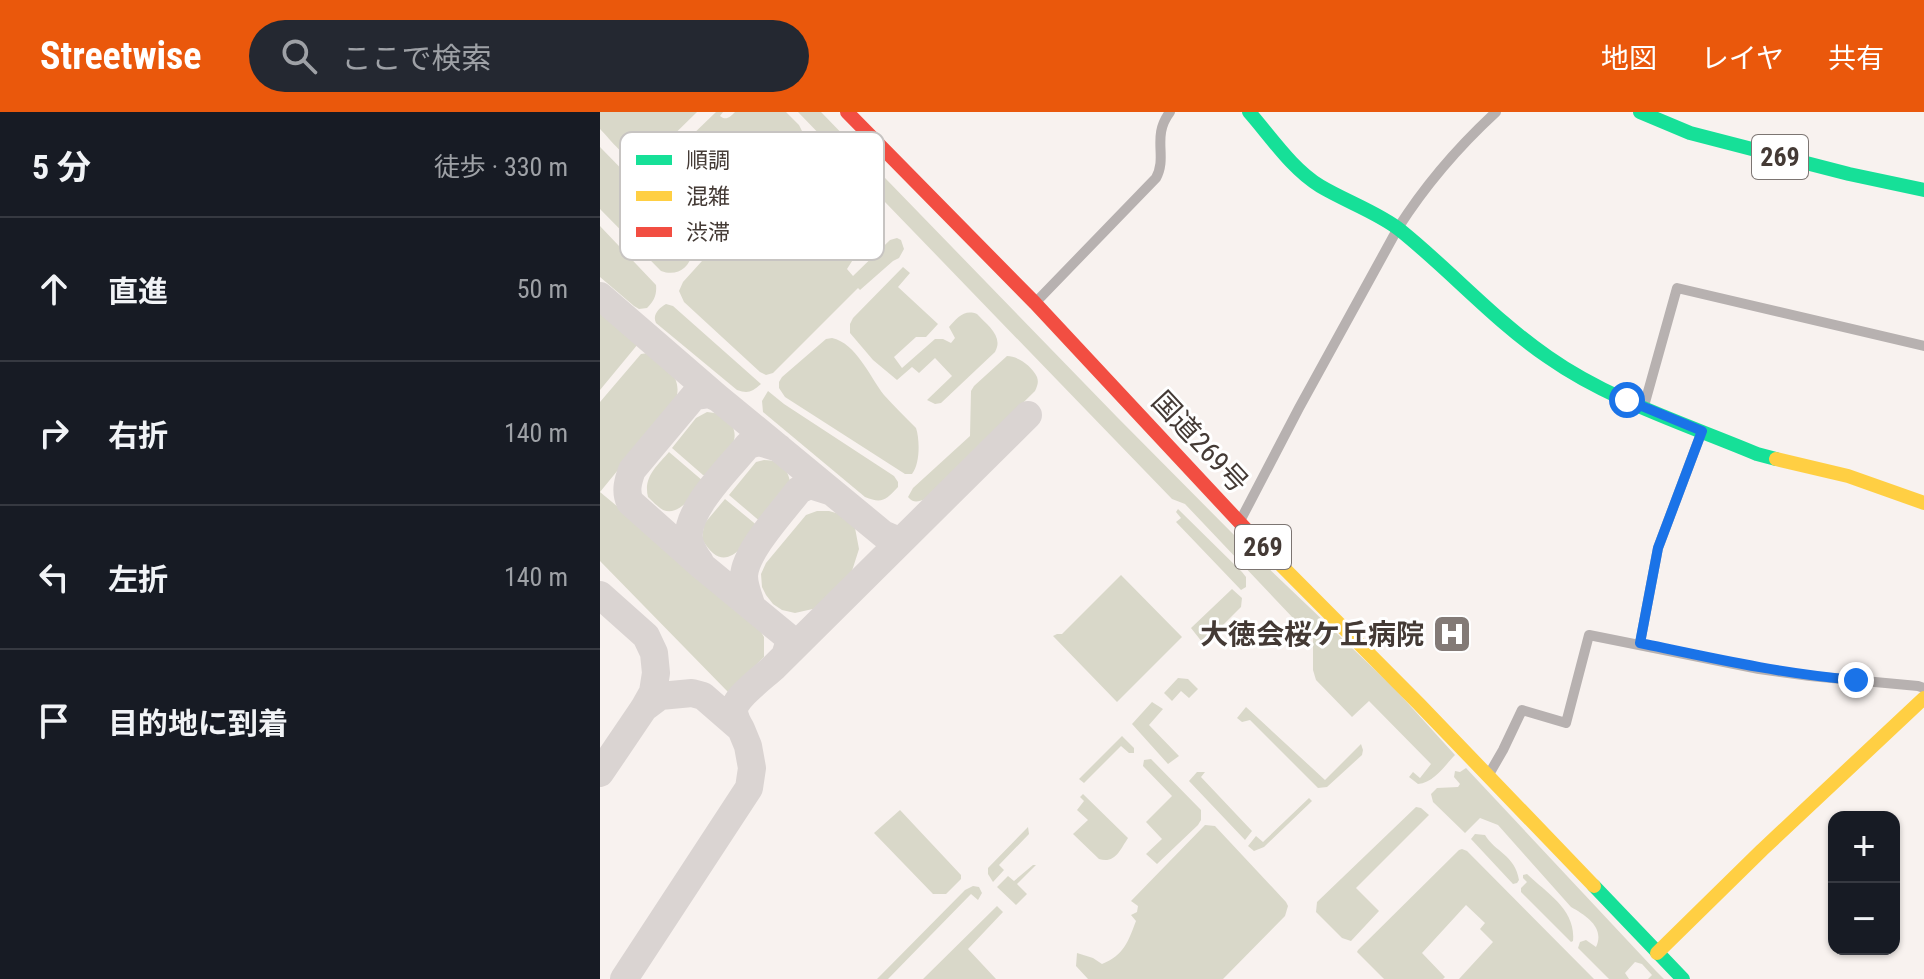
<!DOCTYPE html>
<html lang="ja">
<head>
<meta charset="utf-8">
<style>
  body { margin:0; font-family:"Roboto Condensed","Noto Sans JP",sans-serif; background:#242831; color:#f1f3f6 }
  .controls { position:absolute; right:24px; bottom:24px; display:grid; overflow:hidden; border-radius:16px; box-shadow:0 2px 6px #0004 }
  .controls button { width:72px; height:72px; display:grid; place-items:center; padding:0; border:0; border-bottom:2px solid #363941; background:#171b24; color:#f1f3f6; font:40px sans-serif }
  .stop { position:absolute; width:24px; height:24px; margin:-18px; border:6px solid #1a73e8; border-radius:50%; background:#fff }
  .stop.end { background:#1a73e8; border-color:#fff; box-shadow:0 2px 8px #0008 }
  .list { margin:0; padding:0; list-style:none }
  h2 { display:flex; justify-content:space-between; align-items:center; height:104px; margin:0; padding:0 32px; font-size:34px }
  h2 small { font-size:26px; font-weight:400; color:#9ea1a6 }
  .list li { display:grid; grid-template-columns:52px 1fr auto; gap:24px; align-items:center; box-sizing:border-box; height:144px; padding:0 32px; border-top:2px solid #363941 }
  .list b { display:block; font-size:30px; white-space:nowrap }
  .list em { font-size:26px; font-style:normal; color:#9ea1a6 }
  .icon { flex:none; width:44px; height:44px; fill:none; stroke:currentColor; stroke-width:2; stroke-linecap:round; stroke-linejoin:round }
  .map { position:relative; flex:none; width:1324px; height:867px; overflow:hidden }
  header { display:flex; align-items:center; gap:48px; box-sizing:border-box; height:112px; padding:0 40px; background:#ea580c; color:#fff }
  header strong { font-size:38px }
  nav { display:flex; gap:44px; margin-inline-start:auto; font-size:28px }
  .search { width:560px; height:72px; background:#242831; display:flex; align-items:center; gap:20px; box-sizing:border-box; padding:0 28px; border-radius:44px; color:#9ea1a6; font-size:30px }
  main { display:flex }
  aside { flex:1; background:#171b24 }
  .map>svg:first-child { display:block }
</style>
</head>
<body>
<header>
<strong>Streetwise</strong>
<div class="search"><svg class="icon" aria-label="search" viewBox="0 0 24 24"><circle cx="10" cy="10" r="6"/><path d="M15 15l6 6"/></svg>ここで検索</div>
<nav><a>地図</a><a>レイヤ</a><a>共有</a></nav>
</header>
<main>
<aside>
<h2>5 分<small>徒歩 · 330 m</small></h2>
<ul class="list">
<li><svg class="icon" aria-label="ahead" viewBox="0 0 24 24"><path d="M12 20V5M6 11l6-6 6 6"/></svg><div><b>直進</b></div><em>50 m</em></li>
<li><svg class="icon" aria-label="right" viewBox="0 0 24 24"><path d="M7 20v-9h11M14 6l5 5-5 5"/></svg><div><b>右折</b></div><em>140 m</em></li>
<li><svg class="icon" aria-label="left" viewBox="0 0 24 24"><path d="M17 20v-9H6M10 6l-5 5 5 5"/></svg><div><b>左折</b></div><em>140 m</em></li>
<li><svg class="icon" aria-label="arrive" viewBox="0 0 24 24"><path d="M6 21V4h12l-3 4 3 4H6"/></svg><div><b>目的地に到着</b></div></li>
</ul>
</aside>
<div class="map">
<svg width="1324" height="867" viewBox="0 0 1324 867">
  <rect width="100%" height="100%" fill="#f8f2ef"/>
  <path fill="#d9d8c9" d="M 0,0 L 97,0 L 47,49 C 28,53 12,29 0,17 Z
    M 116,0 L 123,0 L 120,4 C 126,9 130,5 135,0 L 186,0 L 199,13 L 203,21 L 203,34 L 199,42 L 164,78 L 137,94 L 117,117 L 111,121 L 99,117 L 59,77 C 55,69 54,65 58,56 Z
    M 198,0 L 221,0 L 517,305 L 640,429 L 794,576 L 855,643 C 845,653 834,671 818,672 L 809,665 L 813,660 L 820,666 L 831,652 L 769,589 L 752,605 L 716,568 L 713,558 L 713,527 L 585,392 L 572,387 Z
    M 0,35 L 91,128 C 97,148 82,167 61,159 L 0,97 Z
    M 184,80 L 193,84 L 209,100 L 208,102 L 252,138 L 254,146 L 247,157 L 253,164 L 290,128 L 297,126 L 301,128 L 304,137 L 299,146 L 293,149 L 260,178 L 258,176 L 173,261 L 166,263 L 160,260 L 84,190 L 79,179 L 83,170 L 140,107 L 152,105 L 164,113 L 170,108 L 163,101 L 163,95 L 173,84 Z
    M 0,114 L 56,173 C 57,183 54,189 47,196 L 39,197 L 34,194 L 0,165 Z
    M 303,155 L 310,161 L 298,175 L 338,212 L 326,225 L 316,225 L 294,245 L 302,256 L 335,227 L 343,227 L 351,231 L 355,226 L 349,215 C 357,206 364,197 377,202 C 387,213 404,224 395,240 L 341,291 L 335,292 L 327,288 L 352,264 L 335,246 L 319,261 L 312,255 L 297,268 L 273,248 L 250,221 L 250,212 L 253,206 Z
    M 66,192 L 73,194 L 161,272 C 152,280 148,282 137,278 L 56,211 C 52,203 59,196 66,192 Z
    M 0,200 L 38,232 L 0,278 Z
    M 232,226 C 256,231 270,265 284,283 C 294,294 305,305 316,316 C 320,328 320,352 312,362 L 305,362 L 185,285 L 179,276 L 179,270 L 182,265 L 226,227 Z
    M 48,241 C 65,252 83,265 76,287 L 0,380 L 155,509 L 164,525 L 164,545 L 128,580 L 0,449 L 0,290 L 41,242 Z
    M 407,244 C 418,244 432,254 437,265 C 439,271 437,274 435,279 L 325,387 C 318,390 313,391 308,385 L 313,376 L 370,324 L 371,279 L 374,274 Z
    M 168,279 L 184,292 L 294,364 L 298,370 L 298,375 C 286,388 282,392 265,385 L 163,300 L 162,289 Z
    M 107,300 C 117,301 126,303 131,312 C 144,331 119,350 107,363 L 103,363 L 72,336 L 96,306 Z
    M 69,340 L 103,369 C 94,380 81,405 63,398 C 58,395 52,389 48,385 C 43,365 57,354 69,340 Z
    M 164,348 C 183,348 190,360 191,377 L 162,411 L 129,383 L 156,350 Z
    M 125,387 L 159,415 C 141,436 124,465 102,427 L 104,412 Z
    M 578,397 L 642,460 L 646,465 L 646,475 L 641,478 L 576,410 L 581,406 L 576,400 Z
    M 217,399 L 229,399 L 243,403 L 255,416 L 259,437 L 251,462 L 217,496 L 195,501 L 182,498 L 173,492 L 166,483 L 162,475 L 161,462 L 166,451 L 206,403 Z
    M 521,463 L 582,525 L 517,590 L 453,524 L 457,522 L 462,522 Z
    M 632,477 L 642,486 L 641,495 L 607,529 L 602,530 L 591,516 Z
    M 578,566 L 588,567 L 598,577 L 589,586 L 581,579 L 572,589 L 564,581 Z
    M 552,590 L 563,597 L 549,613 L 579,644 L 568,652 L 532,612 Z
    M 646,595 L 725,668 L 761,632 L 763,638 L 762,643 L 727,675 L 718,676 L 650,608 L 642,610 L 637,606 Z
    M 522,624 L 534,636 L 534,641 L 529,641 L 521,634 L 484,671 L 479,667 Z
    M 551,647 L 601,698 L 601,708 L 598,713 L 557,752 L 546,742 L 562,727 L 546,710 L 572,684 L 543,654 L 544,648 Z
    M 866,656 L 1056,859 L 1064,867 L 1048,867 L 1052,863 L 1042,852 L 1035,850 L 1025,861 L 1029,867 L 1009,867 L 978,836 L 980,830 L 986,828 L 996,835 C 1005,816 987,804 971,795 L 898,713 L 880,706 L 865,721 L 833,690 L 831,682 L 837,676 L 858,675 L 860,672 L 854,665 L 855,659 L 860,660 Z
    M 597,660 L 605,660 L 601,665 L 652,719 L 645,728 L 589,669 Z
    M 483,682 L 528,726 C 520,738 515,752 499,747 L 473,722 L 488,708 L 477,698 L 484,689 L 480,685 Z
    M 709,686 L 712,689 L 664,735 L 654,739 L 648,734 L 656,724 L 663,730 Z
    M 816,695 L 821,696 L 829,703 L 756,776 L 779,799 L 751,829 L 742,826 L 716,800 L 717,790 Z
    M 300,698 L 361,763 L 361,767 L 346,782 L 333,782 L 274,721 Z
    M 605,713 L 615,714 L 686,790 L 688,794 L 685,804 L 623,867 L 488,867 L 476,854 L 477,841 L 493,846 L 502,852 C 524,843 528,830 536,809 L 531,803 L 537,800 L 538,794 L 531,789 Z
    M 428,715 L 429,722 L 399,753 L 404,758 L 393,770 L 388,762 L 388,756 Z
    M 875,722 L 885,723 C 895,740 915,743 919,768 L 917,771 L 913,772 L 871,727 Z
    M 862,737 L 867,739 L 994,867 L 859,867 L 893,830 L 880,817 L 885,811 L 866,793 L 822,841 L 845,865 L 843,867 L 784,867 L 757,840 L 758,838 L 859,738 Z
    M 433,753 L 436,753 L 417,772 L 427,782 L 416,793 L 397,775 L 408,764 L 414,769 Z
    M 927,762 C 948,782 976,798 973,829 L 971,830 L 921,780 L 921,776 L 927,770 L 923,766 L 923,763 Z
    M 373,774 L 379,775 L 382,781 L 378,788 L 371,782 L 288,867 L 277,867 L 365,778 Z
    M 397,794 L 403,800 L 368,837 L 396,867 L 323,867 Z"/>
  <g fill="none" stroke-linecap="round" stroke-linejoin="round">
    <path stroke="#dad4d2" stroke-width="28" d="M 0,184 L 118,286
      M 100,450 C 95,443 90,436 89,427 C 85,398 130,355 148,333 L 159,330 L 179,336
      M 0,483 L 46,524 L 54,541 L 56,561 L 53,580 L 44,596 L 0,661
      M 152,495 C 149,486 144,474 144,464 C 145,439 184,398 199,378 L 210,373 L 232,380
      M 185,544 L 189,531 L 188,525 L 102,454 L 30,390 C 25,379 28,369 32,358 L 94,284 L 109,282 L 118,286 L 283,422 L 297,428 L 305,425
      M 141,617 C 138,612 134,605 134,598 C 134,586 166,563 175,554 L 428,303
      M 24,867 L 149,676 L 152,656 L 148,634 L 141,617 L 103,584 L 92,581 L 60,584 L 44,596"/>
    <path stroke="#b7b1b0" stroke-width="10" d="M 435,191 L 556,66 C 568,44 551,25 570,0
      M 1044,294 L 1077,176 L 1324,234
      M 639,411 L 699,296 L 798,116 C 826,72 858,35 896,0
      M 1040,531 L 1058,436 L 1102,319
      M 888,664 L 903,638 L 922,598 L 966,611 L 989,523 L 1159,557 L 1210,564 L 1318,574 L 1324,576"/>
    <path stroke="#16e098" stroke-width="14" d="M 649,0 C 671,25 692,57 720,74 C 745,89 779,101 800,118 C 851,159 894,208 948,245 C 1009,288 1088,313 1157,342 L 1176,347
      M 1040,0 L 1090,21 L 1249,62 L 1324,78
      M 994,774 L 1083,867"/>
    <path stroke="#ffcf43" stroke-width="14" d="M 1176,347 L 1248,364 L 1324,391
      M 657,429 L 819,592 L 994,774
      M 1057,841 L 1162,738 L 1324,586"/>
    <path stroke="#f24e42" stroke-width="14" d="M 247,0 L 435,191 L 657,429"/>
  </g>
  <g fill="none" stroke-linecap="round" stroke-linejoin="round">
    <path stroke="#1a73e8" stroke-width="10" d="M 1027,288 L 1102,319 L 1058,436 L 1040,531 C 1112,546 1182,562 1256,568"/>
  </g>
  <defs>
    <g id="hospital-square" transform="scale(2)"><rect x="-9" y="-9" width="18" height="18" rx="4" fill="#837a76" stroke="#fff"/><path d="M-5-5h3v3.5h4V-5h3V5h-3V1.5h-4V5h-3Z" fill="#fff"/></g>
  </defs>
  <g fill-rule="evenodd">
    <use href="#hospital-square" x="852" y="522"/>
  </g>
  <g text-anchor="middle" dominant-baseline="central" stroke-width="6" stroke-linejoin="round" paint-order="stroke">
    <g fill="#fff" stroke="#7c7572" stroke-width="2">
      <rect x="1152" y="23" width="56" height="44" rx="6"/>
      <rect x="635" y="413" width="56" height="44" rx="6"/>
    </g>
    <g font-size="26" font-weight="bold" fill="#443a35">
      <text x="1180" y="45">269</text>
      <text x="663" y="435">269</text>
    </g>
    <g font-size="28" fill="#443a35" stroke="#fff">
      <text transform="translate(600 330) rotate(47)">国道269号</text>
    </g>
    <g font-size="28" font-weight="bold" fill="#443a35" stroke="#fff" text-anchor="end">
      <text x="824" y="522">大徳会桜ケ丘病院</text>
    </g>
  </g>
  <rect x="20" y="20" width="264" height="128" rx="12" fill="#fff" stroke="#c7c4c2" stroke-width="2"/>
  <rect x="36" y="43" width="36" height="10" fill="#16e098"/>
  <rect x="36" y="79" width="36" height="10" fill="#ffcf43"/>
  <rect x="36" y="115" width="36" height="10" fill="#f24e42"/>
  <g font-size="22" fill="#443a35">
    <text x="86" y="56">順調</text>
    <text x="86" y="92">混雑</text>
    <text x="86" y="128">渋滞</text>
  </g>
</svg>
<div class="controls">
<button>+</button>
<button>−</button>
</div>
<div class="stop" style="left:1027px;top:288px"></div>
<div class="stop end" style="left:1256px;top:568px"></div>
</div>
</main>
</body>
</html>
